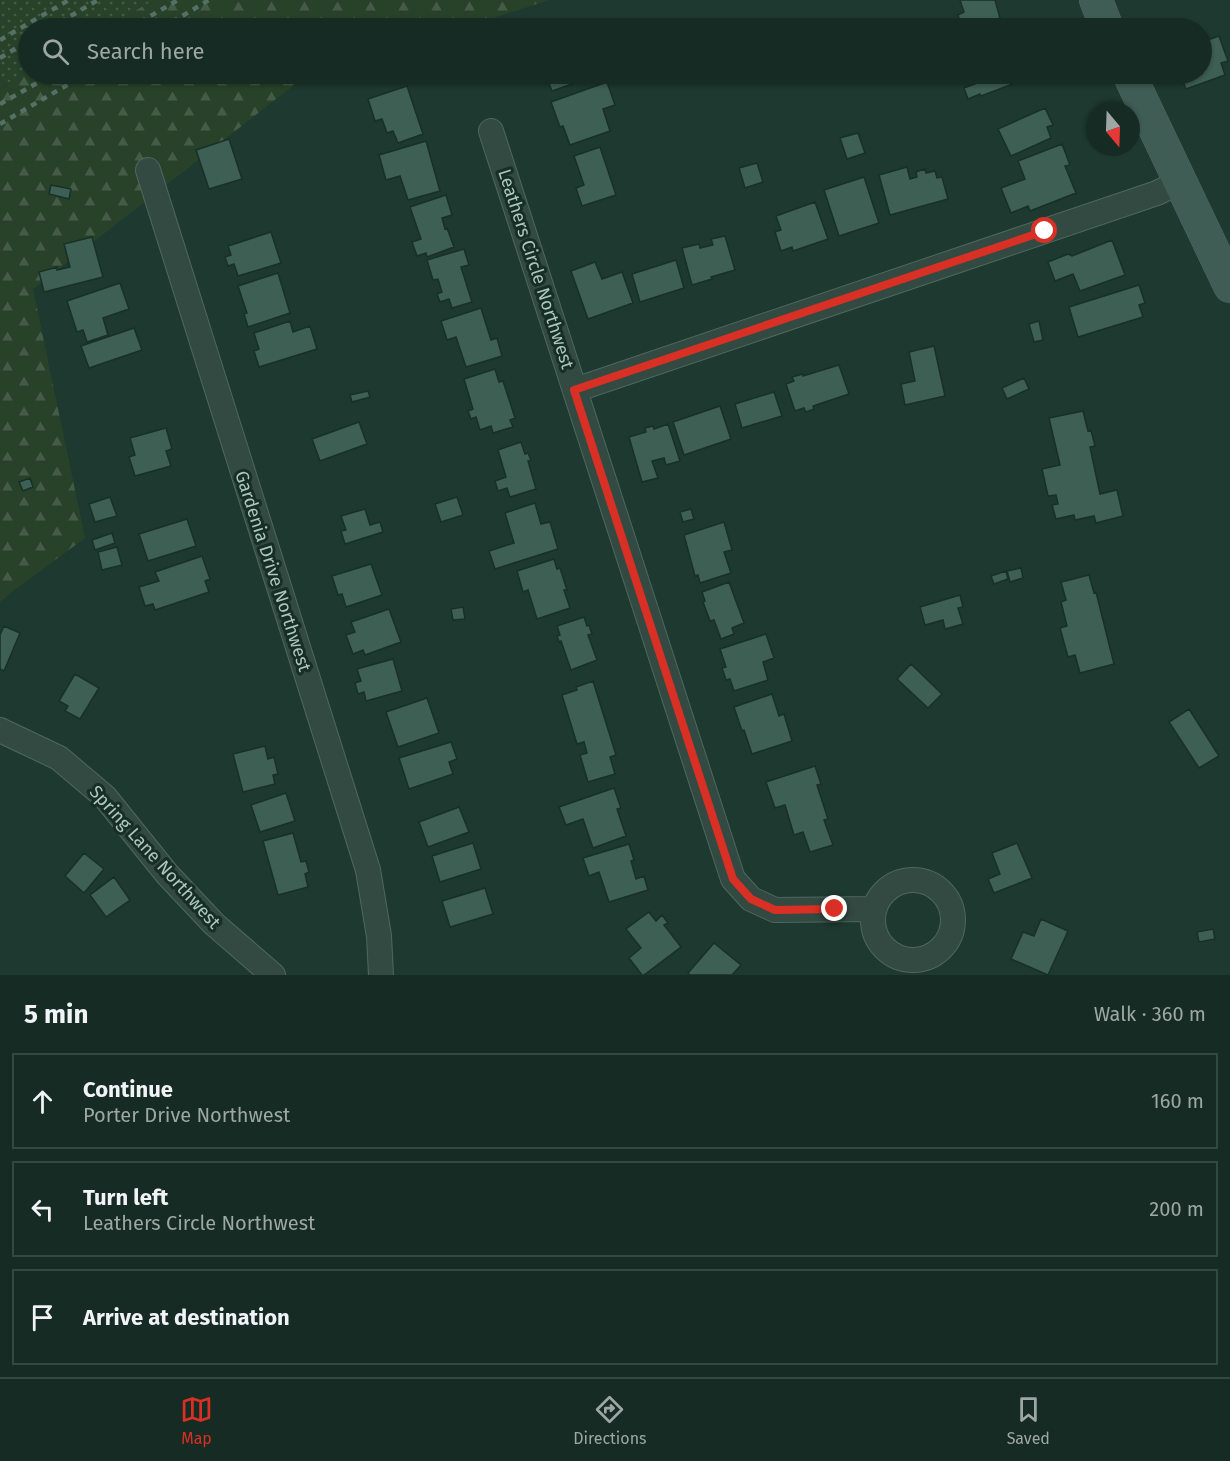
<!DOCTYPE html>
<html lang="en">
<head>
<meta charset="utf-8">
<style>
  body { margin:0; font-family:"Fira Sans",sans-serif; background:#233730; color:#f1f3f6 }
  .compass { position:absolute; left:1086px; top:102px; width:54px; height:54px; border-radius:50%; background:#162b23; box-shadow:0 2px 4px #0004; rotate:161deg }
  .stop { position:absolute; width:18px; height:18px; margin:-14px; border:4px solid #d93025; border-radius:50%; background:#fff }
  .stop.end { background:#d93025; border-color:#fff; box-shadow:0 2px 6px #0008 }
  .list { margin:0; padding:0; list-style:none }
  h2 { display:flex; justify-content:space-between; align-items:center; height:78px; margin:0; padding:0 24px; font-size:26px }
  h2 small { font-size:20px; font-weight:400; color:#9ea7a6 }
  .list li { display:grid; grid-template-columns:39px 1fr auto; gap:18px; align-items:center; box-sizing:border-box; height:96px; margin:0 12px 12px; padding:0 12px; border:2px solid #354741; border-radius:0px }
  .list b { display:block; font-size:22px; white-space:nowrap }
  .list p { margin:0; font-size:20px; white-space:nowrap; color:#9ea7a6 }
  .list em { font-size:20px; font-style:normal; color:#9ea7a6 }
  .icon { flex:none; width:33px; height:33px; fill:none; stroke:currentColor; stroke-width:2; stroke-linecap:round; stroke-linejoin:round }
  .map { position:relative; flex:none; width:1230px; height:975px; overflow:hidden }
  .search { position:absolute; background:#162b23; box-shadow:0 2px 4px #0004; left:18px; right:18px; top:18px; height:66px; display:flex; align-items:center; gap:15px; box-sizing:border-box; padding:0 21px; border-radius:33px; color:#9ea7a6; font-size:22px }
  .sheet { height:402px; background:#162b23 }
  nav { display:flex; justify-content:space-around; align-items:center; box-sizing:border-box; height:84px; border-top:2px solid #354741; background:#162b23; font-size:16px; color:#9ea7a6 }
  nav a { display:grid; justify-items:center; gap:3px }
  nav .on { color:#d93025 }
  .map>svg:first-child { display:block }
</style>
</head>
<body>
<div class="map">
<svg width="1230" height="975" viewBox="0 0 1230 975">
  <defs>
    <pattern id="forest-firs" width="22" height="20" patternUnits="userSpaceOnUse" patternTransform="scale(1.5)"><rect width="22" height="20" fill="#284229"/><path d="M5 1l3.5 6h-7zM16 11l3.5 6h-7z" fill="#445c46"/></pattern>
    <pattern id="park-dots" width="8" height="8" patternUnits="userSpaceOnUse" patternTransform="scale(1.5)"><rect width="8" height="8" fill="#284229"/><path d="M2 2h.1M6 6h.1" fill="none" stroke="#445c46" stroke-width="1.8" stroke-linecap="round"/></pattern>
  </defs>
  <rect width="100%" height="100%" fill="#1e392f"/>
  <path fill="url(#forest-firs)" d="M 154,0 L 549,0 L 462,28 L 104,28 Z
    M 28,71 L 28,74 L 323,74 L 298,82 L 33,289 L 85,538 L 9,594 L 0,602 L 0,87 Z"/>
  <path fill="url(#park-dots)" d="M 0,0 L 154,0 L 104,28 L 28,28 L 28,71 L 0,87 Z"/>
  <path fill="#3e5f53" stroke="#193028" stroke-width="1.5" d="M 960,0 L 995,0 L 1000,18 L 997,19 L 1000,25 L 991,28 L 977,28 L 975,25 L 971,27 L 969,19 L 960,22 L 958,15 L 964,12 Z
    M 1219,36 L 1228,61 L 1221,63 L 1225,75 L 1186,89 L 1180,74 L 1202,74 L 1202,42 Z
    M 542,74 L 591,74 L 592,77 L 552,91 L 547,79 L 544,80 Z
    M 973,74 L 1014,74 L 1018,82 L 981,96 L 980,94 L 968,99 L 964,88 L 977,83 Z
    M 607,82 L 615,105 L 603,109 L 610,131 L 570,145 L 563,126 L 560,127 L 551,102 Z
    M 407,86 L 423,134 L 398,143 L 393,131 L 387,133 L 382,119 L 375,121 L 368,99 Z
    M 1045,108 L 1053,125 L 1047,127 L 1051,138 L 1011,156 L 998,129 Z
    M 858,133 L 865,153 L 847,159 L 840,138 Z
    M 229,139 L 242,179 L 209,189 L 196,150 Z
    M 426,141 L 440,191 L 408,200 L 400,176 L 386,180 L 379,155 Z
    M 1062,144 L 1070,165 L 1065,166 L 1076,193 L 1030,211 L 1028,206 L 1011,213 L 1001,188 L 1025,179 L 1018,161 Z
    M 600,147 L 616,195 L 582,206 L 576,188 L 584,185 L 574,156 Z
    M 757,163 L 763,182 L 745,188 L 739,168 Z
    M 907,167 L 910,179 L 917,177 L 916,172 L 925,169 L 926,173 L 935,171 L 937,178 L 942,177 L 948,199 L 890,215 L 879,175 Z
    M 864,177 L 879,223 L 839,236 L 824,190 Z
    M 51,185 L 71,189 L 69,199 L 49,194 Z
    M 446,195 L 452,215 L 442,218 L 445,229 L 447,228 L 454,247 L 427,257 L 426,253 L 417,256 L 412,242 L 421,239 L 410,207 Z
    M 815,202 L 828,239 L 793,251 L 792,247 L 781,251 L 775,232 L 781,230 L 776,216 Z
    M 271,232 L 281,263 L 238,276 L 234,264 L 228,266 L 225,257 L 231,255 L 228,246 Z
    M 725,236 L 735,270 L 711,277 L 712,279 L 692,285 L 682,248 L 699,244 L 700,248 L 713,245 L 711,239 Z
    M 92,237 L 103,277 L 44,292 L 39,272 L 57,267 L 57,270 L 70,267 L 64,244 Z
    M 1112,240 L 1125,275 L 1080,291 L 1073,274 L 1055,281 L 1048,262 L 1068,254 L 1072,256 Z
    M 464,249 L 469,265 L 461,267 L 472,302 L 452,308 L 449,299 L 440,302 L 437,294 L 442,292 L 438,279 L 433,280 L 427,260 Z
    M 676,260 L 684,288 L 640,302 L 632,274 Z
    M 595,262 L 602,279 L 622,272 L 633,303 L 588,319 L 571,271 Z
    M 278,273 L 290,313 L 248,327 L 244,314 L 247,313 L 238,286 Z
    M 120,283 L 129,309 L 103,318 L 108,335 L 87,342 L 83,330 L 77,332 L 67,301 Z
    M 1139,285 L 1145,303 L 1139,305 L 1143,317 L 1078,337 L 1069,307 Z
    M 481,308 L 491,340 L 497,338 L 502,356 L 466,367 L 456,337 L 447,340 L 441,321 Z
    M 290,321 L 293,332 L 310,326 L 317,349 L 259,367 L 254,351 L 259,349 L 254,333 Z
    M 1039,321 L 1043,340 L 1034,342 L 1029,324 Z
    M 134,328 L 142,350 L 89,368 L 81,346 Z
    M 934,346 L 945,396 L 905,405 L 901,384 L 915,381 L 909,352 Z
    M 839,365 L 849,394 L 813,406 L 814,409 L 806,412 L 804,408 L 795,411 L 786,384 L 794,381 L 792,377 L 803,374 L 803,376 Z
    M 495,369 L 499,382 L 503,381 L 515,418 L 510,420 L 513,427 L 493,433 L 491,426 L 480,430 L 476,417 L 471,419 L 468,411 L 473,409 L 464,379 Z
    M 1024,378 L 1029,389 L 1007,399 L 1002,388 Z
    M 368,391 L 370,397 L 352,402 L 350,395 Z
    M 774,392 L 782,416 L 742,428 L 735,404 Z
    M 720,406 L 731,439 L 684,455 L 673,422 Z
    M 1083,411 L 1088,431 L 1091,430 L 1095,446 L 1090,447 L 1100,494 L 1117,490 L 1123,516 L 1096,523 L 1094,516 L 1075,520 L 1074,515 L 1056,519 L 1052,505 L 1058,504 L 1056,495 L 1048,496 L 1042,469 L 1060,465 L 1049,418 Z
    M 359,422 L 367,444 L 320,461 L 312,439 Z
    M 668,424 L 680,461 L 666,465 L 664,458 L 652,461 L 658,478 L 642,482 L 629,437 L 646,432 L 645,428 L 653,426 L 654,429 Z
    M 166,428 L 172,449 L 166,451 L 171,466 L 135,476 L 129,457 L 135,455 L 130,438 Z
    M 521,442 L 525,454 L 528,453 L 531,460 L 528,461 L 536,489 L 510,497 L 507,488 L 498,491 L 495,481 L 506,477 L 498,450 Z
    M 30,478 L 33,487 L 23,491 L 19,482 Z
    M 110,497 L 117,516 L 95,522 L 89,504 Z
    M 457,497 L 463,515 L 441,522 L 435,504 Z
    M 535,503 L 541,524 L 550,522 L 558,549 L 495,569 L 489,551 L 514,543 L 505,513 Z
    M 365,509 L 370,525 L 380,522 L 383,532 L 345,544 L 341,531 L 346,530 L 341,516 Z
    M 691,509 L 694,519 L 683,522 L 680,512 Z
    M 187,519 L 196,546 L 148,561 L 139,534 Z
    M 724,522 L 732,550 L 724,552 L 731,573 L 700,583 L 698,575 L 695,576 L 684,535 Z
    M 112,533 L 115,543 L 95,550 L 92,540 Z
    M 117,547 L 122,565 L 102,570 L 98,552 Z
    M 202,556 L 210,579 L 205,581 L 209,592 L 155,610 L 153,604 L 145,606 L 139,587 L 159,581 L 155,572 Z
    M 554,559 L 557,569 L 560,568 L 567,590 L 564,590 L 570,608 L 537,619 L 528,590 L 523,592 L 517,571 Z
    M 371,564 L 382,595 L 346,607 L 342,594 L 338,595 L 332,576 Z
    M 1021,568 L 1023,578 L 1010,582 L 1007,571 Z
    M 1006,571 L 1008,579 L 994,584 L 991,576 Z
    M 1089,575 L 1094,593 L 1096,592 L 1114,664 L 1080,673 L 1075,655 L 1068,657 L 1060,628 L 1067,626 L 1061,602 L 1066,600 L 1061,582 Z
    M 729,582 L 744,623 L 732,628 L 734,634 L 721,639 L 714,620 L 710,621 L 703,602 L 705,601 L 702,592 Z
    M 960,595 L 963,607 L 958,608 L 963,624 L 945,629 L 943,620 L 925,625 L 920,607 Z
    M 463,607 L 465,619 L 453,620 L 451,609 Z
    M 389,609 L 401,642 L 365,655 L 363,650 L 353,654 L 346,635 L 355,632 L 351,622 Z
    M 584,617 L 587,626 L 589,625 L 592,634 L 588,635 L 597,660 L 571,670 L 561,641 L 559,642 L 557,636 L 560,635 L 557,626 Z
    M 4,626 L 20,633 L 4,671 L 0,669 L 0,635 Z
    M 766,634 L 774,658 L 763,662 L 768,680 L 734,691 L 730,679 L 726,680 L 722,668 L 726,667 L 720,649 Z
    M 393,659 L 402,691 L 366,701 L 364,692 L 358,694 L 355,683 L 361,681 L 357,669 Z
    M 911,664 L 942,694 L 928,708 L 897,679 Z
    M 75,674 L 99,688 L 80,719 L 65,711 L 68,706 L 59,701 Z
    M 593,681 L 616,755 L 610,757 L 615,774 L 588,782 L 580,755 L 587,753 L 584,742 L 577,744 L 562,695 L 577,690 L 576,687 Z
    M 772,694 L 779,716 L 784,714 L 792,741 L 752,754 L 744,730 L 742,731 L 734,707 Z
    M 427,698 L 439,733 L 398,747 L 386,712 Z
    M 1189,709 L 1219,756 L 1199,768 L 1169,722 Z
    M 451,742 L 457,759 L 449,762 L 453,774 L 409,789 L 399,758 Z
    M 265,746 L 268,759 L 274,757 L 278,774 L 273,775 L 275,784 L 243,792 L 233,754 Z
    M 815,766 L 821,784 L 817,785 L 828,819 L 824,820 L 833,845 L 810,852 L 803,832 L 794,835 L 785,805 L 775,808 L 766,782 Z
    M 614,788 L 621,808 L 617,809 L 626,836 L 593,848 L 583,819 L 566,825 L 559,807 Z
    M 286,793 L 295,821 L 260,832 L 251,805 Z
    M 459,807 L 469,832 L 428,847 L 419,822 Z
    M 293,833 L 301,862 L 306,861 L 309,872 L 305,874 L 308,887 L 278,895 L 263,841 Z
    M 473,843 L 481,869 L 440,882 L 432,856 Z
    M 1017,843 L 1032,878 L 994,893 L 988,879 L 1000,874 L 992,853 Z
    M 629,844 L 634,860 L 631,861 L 636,879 L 644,876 L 648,890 L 609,902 L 599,872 L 589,876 L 583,858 Z
    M 84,853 L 104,869 L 84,893 L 65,876 Z
    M 114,877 L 130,900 L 106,917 L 90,895 Z
    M 485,888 L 493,914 L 450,927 L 442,901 Z
    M 649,912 L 656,921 L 662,915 L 668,923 L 664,925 L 681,947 L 644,975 L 642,975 L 629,958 L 641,948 L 626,929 Z
    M 1041,919 L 1068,931 L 1048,975 L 1011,959 L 1023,932 L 1034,936 Z
    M 1213,929 L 1215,939 L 1199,942 L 1197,932 Z
    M 714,943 L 741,965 L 732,975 L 690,975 L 688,973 Z"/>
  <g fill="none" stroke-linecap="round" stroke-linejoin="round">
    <g stroke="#4f685f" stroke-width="26">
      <path id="street" d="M 491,131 L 733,879 L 751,899 L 775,910 L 874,909
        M 148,170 L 368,870 L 379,936 L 381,975
        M 575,390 L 1157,193 L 1180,182
        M 0,730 L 59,758 L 105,797 L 167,874 L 214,924 L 273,975
        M873 920a40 40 0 1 1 80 0a40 40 0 1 1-80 0Z"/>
    </g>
    <g stroke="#4f685f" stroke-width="34">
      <path id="secondary" d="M 1096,0 L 1107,28
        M 1129,74 L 1230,286"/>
    </g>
    <use href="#street" stroke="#324a41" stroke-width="24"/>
    <use href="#secondary" stroke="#3f5d54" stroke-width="33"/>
    <path stroke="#537167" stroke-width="4.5" stroke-dasharray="6 6" stroke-linecap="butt" d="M 50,28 L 98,0
      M 130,28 L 178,0
      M 162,28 L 209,0
      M 0,40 L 69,0
      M 0,58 L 28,41
      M 0,104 L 53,74
      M 0,124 L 86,74"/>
  </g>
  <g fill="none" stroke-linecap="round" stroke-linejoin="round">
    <path stroke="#d93025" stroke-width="8" d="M 835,909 L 775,910 L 751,899 L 733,879 L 574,390 L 1045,231"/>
  </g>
  <g text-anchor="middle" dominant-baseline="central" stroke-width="6" stroke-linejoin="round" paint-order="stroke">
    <g font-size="18" fill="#abc7be" stroke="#172e26">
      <text transform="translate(536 269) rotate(72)">Leathers Circle Northwest</text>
      <text transform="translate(273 571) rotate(72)">Gardenia Drive Northwest</text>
      <text transform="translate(155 857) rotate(48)">Spring Lane Northwest</text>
    </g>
  </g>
</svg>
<svg class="compass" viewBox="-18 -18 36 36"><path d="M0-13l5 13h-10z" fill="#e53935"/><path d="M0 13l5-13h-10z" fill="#9ea7a6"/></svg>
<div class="stop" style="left:1045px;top:231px"></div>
<div class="stop end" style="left:835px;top:909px"></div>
<div class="search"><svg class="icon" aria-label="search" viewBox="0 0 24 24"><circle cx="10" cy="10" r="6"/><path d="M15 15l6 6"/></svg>Search here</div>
</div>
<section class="sheet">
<h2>5 min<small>Walk · 360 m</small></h2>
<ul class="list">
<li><svg class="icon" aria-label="ahead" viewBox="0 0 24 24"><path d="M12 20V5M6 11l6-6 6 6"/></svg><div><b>Continue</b><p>Porter Drive Northwest</p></div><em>160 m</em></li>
<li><svg class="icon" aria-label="left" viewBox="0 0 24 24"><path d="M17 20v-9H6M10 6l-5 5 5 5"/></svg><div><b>Turn left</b><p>Leathers Circle Northwest</p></div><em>200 m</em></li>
<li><svg class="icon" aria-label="arrive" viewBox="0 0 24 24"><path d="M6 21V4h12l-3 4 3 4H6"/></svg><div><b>Arrive at destination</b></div></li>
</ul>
</section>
<nav>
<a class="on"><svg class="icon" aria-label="map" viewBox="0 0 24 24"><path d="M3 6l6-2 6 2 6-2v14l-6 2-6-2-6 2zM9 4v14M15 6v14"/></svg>Map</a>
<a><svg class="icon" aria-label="directions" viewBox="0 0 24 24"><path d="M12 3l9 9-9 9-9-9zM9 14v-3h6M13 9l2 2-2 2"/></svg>Directions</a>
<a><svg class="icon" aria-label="saved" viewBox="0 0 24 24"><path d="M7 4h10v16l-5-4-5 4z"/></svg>Saved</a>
</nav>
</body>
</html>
